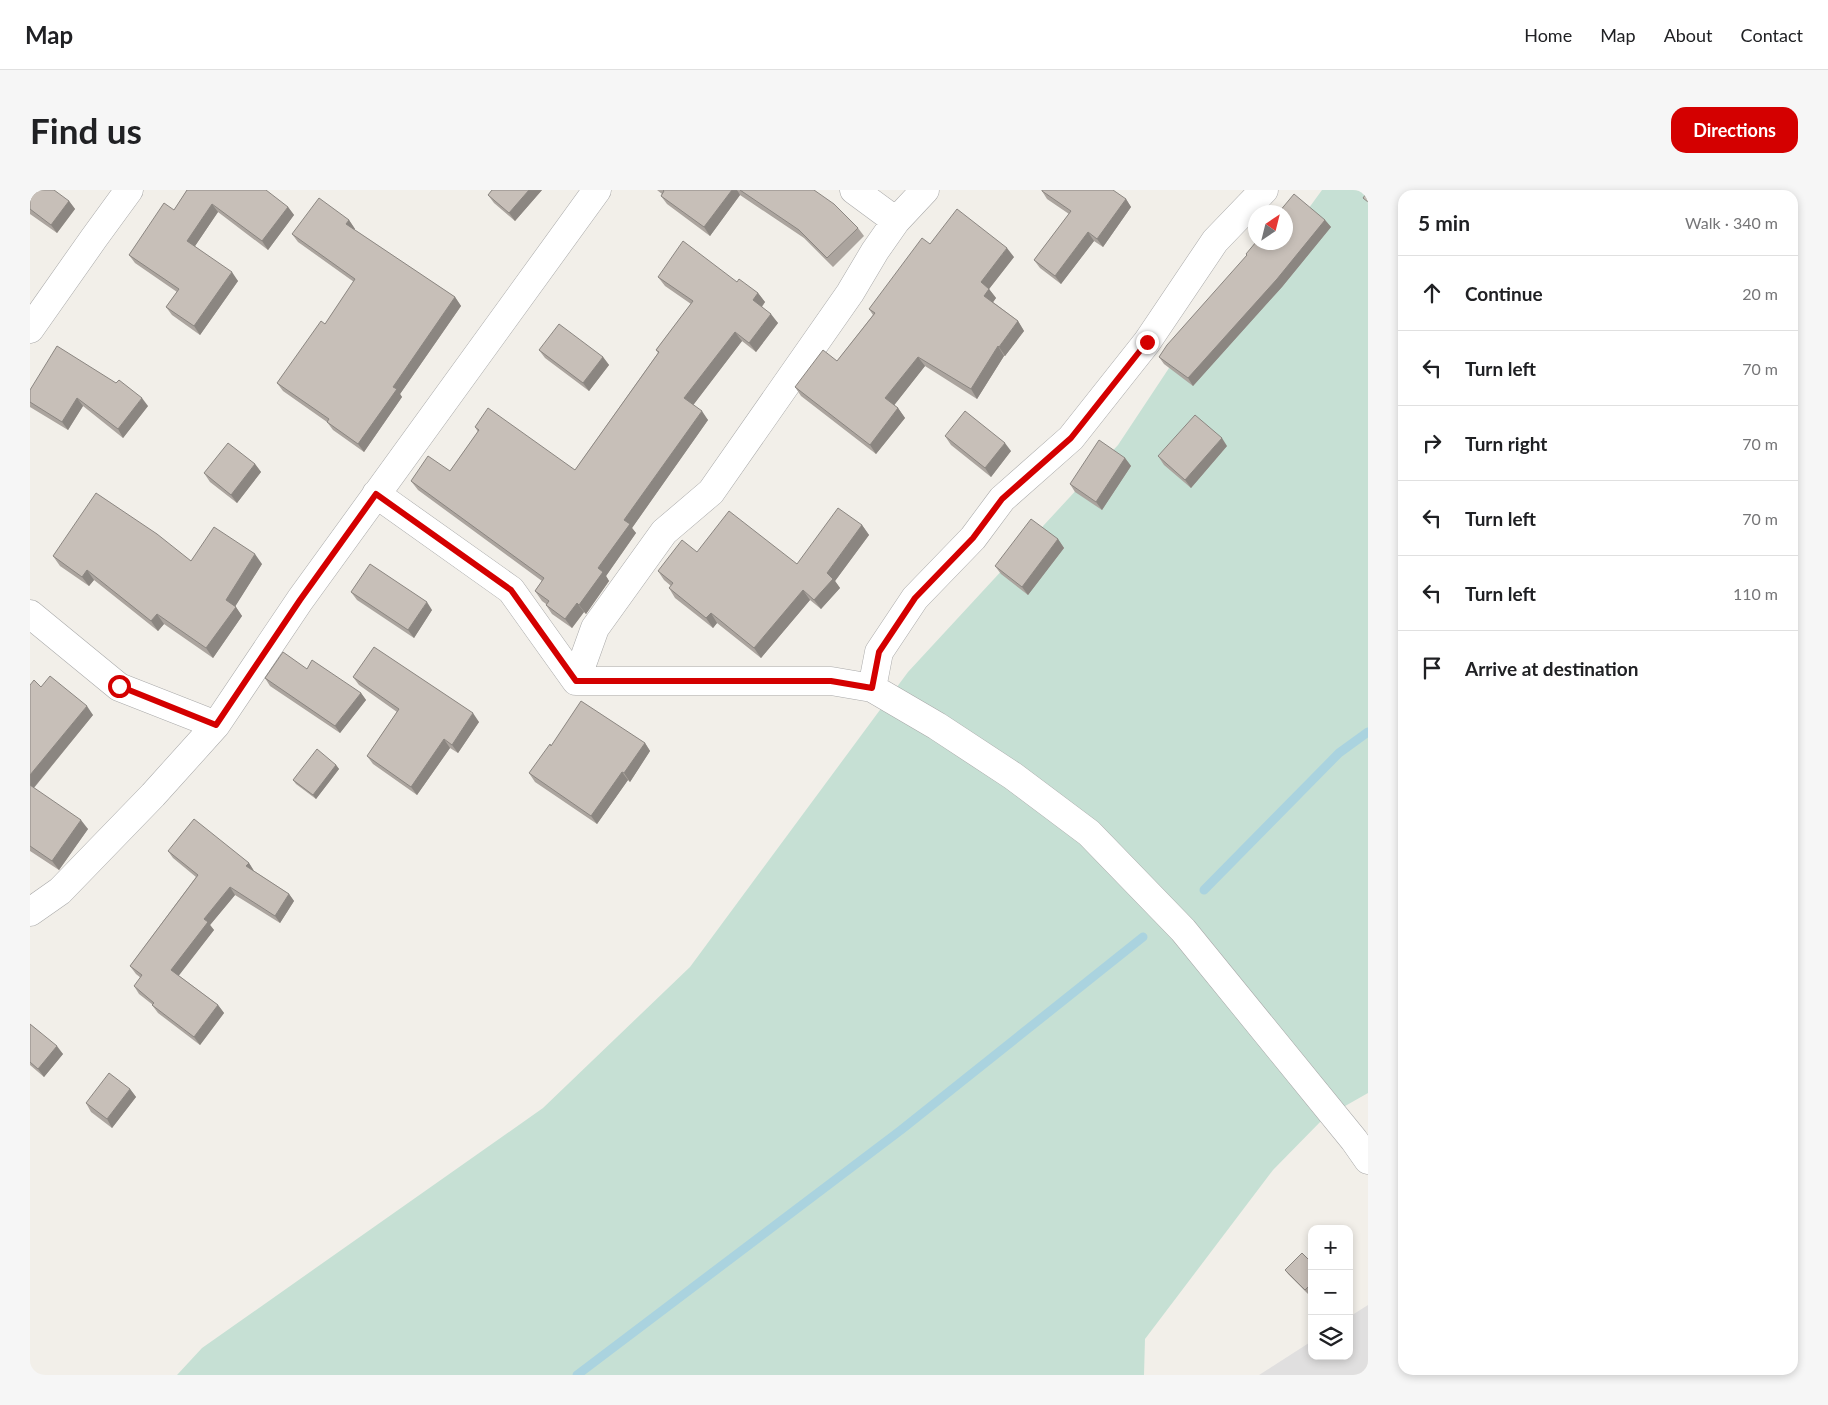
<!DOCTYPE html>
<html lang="en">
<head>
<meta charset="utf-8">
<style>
  body { margin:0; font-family:Lato,sans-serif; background:#f6f6f6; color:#202124 }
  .controls { position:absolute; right:15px; bottom:15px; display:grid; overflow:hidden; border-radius:10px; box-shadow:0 2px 8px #0003 }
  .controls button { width:45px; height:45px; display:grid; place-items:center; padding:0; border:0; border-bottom:1px solid #e0e0e0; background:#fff; color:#202124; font:25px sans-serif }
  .compass { position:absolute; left:1218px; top:15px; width:45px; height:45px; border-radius:50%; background:#fff; box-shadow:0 2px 8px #0003; rotate:35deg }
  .stop { position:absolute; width:15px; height:15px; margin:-11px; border:4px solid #d40000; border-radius:50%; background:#fff }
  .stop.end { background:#d40000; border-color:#fff; box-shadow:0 1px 5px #0008 }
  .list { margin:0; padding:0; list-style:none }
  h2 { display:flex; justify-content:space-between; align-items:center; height:65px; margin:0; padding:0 20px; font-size:21px }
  h2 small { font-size:16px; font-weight:400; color:#757577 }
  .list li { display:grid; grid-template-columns:32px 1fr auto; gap:15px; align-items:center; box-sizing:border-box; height:75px; padding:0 20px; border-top:1px solid #e0e0e0 }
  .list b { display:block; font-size:19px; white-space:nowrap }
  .list em { font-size:16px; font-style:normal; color:#757577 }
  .icon { flex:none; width:28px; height:28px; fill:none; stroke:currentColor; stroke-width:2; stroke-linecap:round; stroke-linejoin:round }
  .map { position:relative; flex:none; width:1338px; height:1185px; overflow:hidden; border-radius:15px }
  header { display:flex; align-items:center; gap:30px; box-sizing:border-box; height:70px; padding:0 25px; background:#fff; border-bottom:1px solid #e0e0e0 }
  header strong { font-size:24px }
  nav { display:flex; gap:28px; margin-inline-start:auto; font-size:18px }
  .intro { display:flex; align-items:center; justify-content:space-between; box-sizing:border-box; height:120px; padding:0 30px }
  h1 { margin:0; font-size:35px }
  .button { padding:12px 22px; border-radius:15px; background:#d40000; color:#fff; font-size:18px; font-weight:700 }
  main { display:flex; gap:30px; padding:0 30px }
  aside { flex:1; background:#fff; border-radius:15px; box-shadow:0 2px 8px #0003 }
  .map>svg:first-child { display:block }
</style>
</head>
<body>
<header>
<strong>Map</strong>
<nav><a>Home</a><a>Map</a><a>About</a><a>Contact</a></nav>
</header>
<div class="intro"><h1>Find us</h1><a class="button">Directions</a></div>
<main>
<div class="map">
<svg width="1338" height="1185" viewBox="0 0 1338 1185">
  <rect width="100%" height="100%" fill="#f2efe9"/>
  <path fill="#e0dfdf" d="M 1338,1115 L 1338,1185 L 1229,1185 L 1282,1151 L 1282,1166 L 1319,1166 L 1319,1127 Z"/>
  <path fill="#c6e0d4" d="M 1292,0 L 1338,0 L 1338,903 L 1294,928 L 1243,980 L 1115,1149 L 1114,1185 L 147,1185 L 172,1158 L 513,918 L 660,777 L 878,482 L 1088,255 L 1198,89 L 1256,52 L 1260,44 Z"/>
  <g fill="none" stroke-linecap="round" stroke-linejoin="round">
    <path stroke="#aad3df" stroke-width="9" d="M 1174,700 L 1309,563 L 1338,542
      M 547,1185 L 871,940 L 1113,747"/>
    <g stroke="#a9a9a9" stroke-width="29">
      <path id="minor" d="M 824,0 L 866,31 L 895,0
        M 0,139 L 64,48 L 99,0
        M 346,304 L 481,400 L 546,491 L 801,491 L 842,498 L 907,536 L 983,586 L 1059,643 L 1153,740 L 1324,950 L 1338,970
        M 0,424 L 89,497 L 186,535
        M 546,491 L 565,438 L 634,342 L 681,302 L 820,103 L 845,61 L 866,31
        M 842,498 L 849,462 L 885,408 L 943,348 L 972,309 L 1041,248 L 1117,152 L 1185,51 L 1234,0
        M 0,722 L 30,701 L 123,605 L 186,535 L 270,410 L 567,0"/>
    </g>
    <use href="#minor" stroke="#fff" stroke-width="28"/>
  </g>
  <path fill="#aba49e" d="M 0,0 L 39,11 L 45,19 L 27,43 L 0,24 Z
    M 157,0 L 258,17 L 264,25 L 238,60 L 188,22 L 165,56 L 208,91 L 170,145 L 142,125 L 136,117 L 147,102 L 105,73 L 99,65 L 144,20 Z
    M 462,0 L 512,0 L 485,31 L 464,13 L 458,5 Z
    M 627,0 L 784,0 L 828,38 L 834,46 L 803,77 L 774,48 L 710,5 L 680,46 L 637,14 L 631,6 L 632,4 Z
    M 1012,1 L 1096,9 L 1101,17 L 1073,57 L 1064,51 L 1031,94 L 1010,78 L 1004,70 L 1039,24 L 1017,9 Z
    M 319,30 L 325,39 L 324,40 L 425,107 L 431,116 L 370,204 L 372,207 L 334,262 L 303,240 L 297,232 L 253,201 L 247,193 L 295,134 L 324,92 L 268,52 L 262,44 Z
    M 1295,30 L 1301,37 L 1252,97 L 1163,196 L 1134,174 L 1129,167 L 1217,66 L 1216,64 Z
    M 900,54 L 984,67 L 959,99 L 966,108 L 963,112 L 988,131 L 994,141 L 975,166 L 974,166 L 947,209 L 895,176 L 864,215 L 868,218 L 875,228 L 846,264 L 771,206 L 765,197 L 807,171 L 843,125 L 839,119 Z
    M 628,87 L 707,92 L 728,103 L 735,112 L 732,117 L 748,133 L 726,162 L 712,151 L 663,215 L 678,230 L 602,338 L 606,343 L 576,386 L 579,391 L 556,424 L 554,422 L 542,438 L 522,424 L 516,415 L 516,414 L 512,411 L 505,401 L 512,391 L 388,300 L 381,291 L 420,281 L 448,242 L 445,237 L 545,280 L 628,163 L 626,160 L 661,114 L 635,96 Z
    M 509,160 L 573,167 L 579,175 L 559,201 L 515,168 Z
    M 0,200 L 118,216 L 93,248 L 53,216 L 38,240 L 0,217 Z
    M 915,246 L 981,261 L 961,287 L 921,255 Z
    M 1197,256 L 1161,298 L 1134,275 L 1128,266 Z
    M 1095,268 L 1101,276 L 1072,320 L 1045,302 L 1040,294 Z
    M 225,274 L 231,282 L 207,313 L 180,292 L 174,283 Z
    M 832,335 L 839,345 L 805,391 L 810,398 L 791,419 L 780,410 L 731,468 L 687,433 L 683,438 L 645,408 L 639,398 L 641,396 L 634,390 L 628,381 L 667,362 L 767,374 Z
    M 1028,349 L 1034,358 L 998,405 L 971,384 L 965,376 Z
    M 23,366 L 161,371 L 232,374 L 205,416 L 212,426 L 183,468 L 134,434 L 128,441 L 64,390 L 59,396 L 30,376 Z
    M 321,402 L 402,420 L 384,448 L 327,410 Z
    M 323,487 L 449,532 L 428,563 L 420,558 L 387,605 L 343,574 L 337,566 L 367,522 L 329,495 Z
    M 235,488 L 331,503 L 336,510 L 310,543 L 240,496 Z
    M 0,495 L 11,497 L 63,525 L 4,598 L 58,639 L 29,680 L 0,661 Z
    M 615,553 L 620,561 L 600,592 L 598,590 L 567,634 L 505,592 L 499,583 L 521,556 Z
    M 306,575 L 309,579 L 286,609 L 266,594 L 263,590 Z
    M 138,661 L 219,673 L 224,681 L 259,704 L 264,711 L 250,733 L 205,705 L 180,735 L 184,740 L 148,785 L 188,815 L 194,823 L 170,855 L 128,823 L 122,815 L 123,815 L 109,804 L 104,796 L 111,788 L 106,784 L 100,776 L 166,687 L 143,668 Z
    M 0,834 L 33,864 L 14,887 L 0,875 Z
    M 100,899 L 106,907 L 82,938 L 61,922 L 56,913 Z
    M 1282,1073 L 1282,1100 L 1278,1104 L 1258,1084 L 1255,1080 Z"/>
  <path fill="#8b8681" d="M 499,0 L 512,0 L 485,31 L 479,23 Z
    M 702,0 L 707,0 L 710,5 L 680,46 L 674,37 Z
    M 1096,9 L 1101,17 L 1073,57 L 1067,49 Z
    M 39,11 L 45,19 L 27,43 L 21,35 Z
    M 182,14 L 188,22 L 163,59 L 157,51 Z
    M 258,17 L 264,25 L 238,60 L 232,51 Z
    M 319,30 L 325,39 L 322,43 L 316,34 Z
    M 1295,30 L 1301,37 L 1252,97 L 1163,196 L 1158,188 Z
    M 1058,42 L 1064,51 L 1031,94 L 1025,86 Z
    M 977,58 L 984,67 L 959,99 L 966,108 L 961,115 L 954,106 L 951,92 Z
    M 202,82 L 208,91 L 170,145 L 164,136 Z
    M 728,103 L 735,112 L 729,120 L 723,110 Z
    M 425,107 L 431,116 L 370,204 L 372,207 L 334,262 L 328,254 L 363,197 Z
    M 741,124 L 748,133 L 726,162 L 719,153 Z
    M 988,131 L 994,141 L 975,166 L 969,157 Z
    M 705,142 L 712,151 L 661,218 L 654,208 Z
    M 968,156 L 974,166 L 947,209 L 941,199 Z
    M 573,167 L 579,175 L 559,201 L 553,193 Z
    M 888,167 L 895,176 L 862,218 L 855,208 Z
    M 47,208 L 53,216 L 38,240 L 32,232 Z
    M 112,208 L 118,216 L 93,248 L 88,239 Z
    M 868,218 L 875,228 L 846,264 L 840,255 Z
    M 672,221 L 678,230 L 602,338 L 606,343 L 576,386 L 579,391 L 556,424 L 549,415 L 594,330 Z
    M 1192,248 L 1197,256 L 1161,298 L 1155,290 Z
    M 975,253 L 981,261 L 961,287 L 955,278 Z
    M 1095,268 L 1101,276 L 1072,320 L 1066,312 Z
    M 225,274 L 231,282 L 207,313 L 201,305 Z
    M 832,335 L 839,345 L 805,391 L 810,398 L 791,419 L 784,410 L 797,383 Z
    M 1028,349 L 1034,358 L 998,405 L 992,397 Z
    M 225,364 L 232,374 L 203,420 L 196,410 Z
    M 57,380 L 64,390 L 59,396 L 52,387 Z
    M 773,400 L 780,410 L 731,468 L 724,458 Z
    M 397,412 L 402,420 L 384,448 L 378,440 Z
    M 547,413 L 554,422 L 542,438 L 535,429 Z
    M 206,417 L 212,426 L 183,468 L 176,458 Z
    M 681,423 L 687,433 L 683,438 L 676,428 Z
    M 127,424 L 134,434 L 128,441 L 121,431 Z
    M 331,503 L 336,510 L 310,543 L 305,536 Z
    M 57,516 L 63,525 L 1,601 L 0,599 L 0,585 Z
    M 443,523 L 449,532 L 428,563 L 422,555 Z
    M 414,549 L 420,558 L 387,605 L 381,597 Z
    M 615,553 L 620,561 L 600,592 L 594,583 Z
    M 306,575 L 309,579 L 286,609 L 283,605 Z
    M 592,582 L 598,590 L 567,634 L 561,626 Z
    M 51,630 L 58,639 L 29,680 L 22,671 Z
    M 219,673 L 224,681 L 216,676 Z
    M 200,697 L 205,705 L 180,735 L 184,740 L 147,788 L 141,780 L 174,729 Z
    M 259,704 L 264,711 L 250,733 L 245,726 Z
    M 188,815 L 194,823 L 170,855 L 164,847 Z
    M 27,856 L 33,864 L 14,887 L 8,879 Z
    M 100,899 L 106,907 L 82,938 L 77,929 Z"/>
  <path fill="#c7bfb8" stroke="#8b8681" d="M 0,0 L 24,0 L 39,11 L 21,35 L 0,19 Z
    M 157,0 L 236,0 L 258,17 L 232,51 L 182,14 L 157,51 L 202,82 L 164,136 L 136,117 L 149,99 L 99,65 L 134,13 L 144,20 Z
    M 462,0 L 499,0 L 479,23 L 458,5 Z
    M 633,0 L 702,0 L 674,37 L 631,6 L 634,1 Z
    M 710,0 L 784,0 L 804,14 L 828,38 L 797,68 L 769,40 Z
    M 1012,0 L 1083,0 L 1096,9 L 1067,49 L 1058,42 L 1025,86 L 1004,70 L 1041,21 L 1012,1 Z
    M 1338,1 L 1338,12 L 1333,8 Z
    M 1264,4 L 1295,30 L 1247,89 L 1158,188 L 1129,167 L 1137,155 L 1217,65 L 1216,64 L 1226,52 L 1256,52 L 1256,22 L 1249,22 Z
    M 289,8 L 319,30 L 316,34 L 425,107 L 363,197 L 367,199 L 328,254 L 297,232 L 299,229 L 247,193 L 291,131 L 295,134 L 325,89 L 262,44 Z
    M 927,19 L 977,58 L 951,92 L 959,99 L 954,106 L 988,131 L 969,157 L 968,156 L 941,199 L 888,167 L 855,208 L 868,218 L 840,255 L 765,197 L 793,160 L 807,171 L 845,123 L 839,119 L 892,48 L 900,54 Z
    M 653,51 L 707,92 L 709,89 L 728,103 L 723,110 L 741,124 L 719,153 L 705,142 L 654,208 L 672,221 L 594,330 L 600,334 L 568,378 L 573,382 L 549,415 L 547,413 L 535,429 L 516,415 L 519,411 L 505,401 L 514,388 L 381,291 L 398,266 L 420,281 L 449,240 L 445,237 L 458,218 L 545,280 L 629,162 L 626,160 L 663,111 L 628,87 Z
    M 529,134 L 573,167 L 553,193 L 509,160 Z
    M 27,156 L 86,193 L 89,190 L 112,208 L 88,239 L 47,208 L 32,232 L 0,212 L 0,200 Z
    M 935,221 L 975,253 L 955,278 L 915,246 Z
    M 1165,225 L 1192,248 L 1155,290 L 1128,266 Z
    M 1069,250 L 1095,268 L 1066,312 L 1040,294 Z
    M 198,253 L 225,274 L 201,305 L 174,283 Z
    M 66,303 L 127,344 L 161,371 L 184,337 L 225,364 L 196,410 L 206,417 L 176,458 L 127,424 L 121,431 L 57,380 L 52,387 L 23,366 Z
    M 808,318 L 832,335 L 797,383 L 803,389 L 784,410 L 773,400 L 724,458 L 681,423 L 676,428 L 639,398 L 643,393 L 628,381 L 652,350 L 667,362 L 699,321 L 767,374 Z
    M 1001,329 L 1028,349 L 992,397 L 965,376 Z
    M 340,374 L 397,412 L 378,440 L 321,402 Z
    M 344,457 L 443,523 L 422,555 L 414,549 L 381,597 L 337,566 L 369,519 L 323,487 Z
    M 253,462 L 277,479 L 282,470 L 331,503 L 305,536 L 235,488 Z
    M 20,486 L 57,516 L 0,585 L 0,495 L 4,490 L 11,497 Z
    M 551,511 L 615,553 L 594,583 L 592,582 L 561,626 L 499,583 L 520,554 L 521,556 Z
    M 287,559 L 306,575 L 283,605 L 263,590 Z
    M 0,595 L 51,630 L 22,671 L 0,656 Z
    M 164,629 L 219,673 L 216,676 L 259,704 L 245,726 L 200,697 L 174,729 L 178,732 L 141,780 L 188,815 L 164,847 L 122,815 L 124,813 L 104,796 L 112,785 L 100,776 L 168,685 L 138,661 Z
    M 0,834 L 27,856 L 8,879 L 0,872 Z
    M 79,883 L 100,899 L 77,929 L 56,913 Z
    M 1272,1063 L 1282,1073 L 1282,1093 L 1275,1100 L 1255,1080 Z"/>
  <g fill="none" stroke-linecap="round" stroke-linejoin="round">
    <path stroke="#d40000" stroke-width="6" d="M 89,496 L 186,535 L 270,410 L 346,304 L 481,400 L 546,491 L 801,491 L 842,498 L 849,462 L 885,408 L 943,348 L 972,309 L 1041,248 L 1117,152"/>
  </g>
</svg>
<div class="controls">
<button>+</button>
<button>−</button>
<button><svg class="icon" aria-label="layers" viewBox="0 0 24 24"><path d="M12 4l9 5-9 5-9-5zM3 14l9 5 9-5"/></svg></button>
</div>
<svg class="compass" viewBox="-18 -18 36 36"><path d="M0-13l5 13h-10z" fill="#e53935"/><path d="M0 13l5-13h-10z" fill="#757577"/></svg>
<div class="stop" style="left:89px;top:496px"></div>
<div class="stop end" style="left:1117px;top:152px"></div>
</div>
<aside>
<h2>5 min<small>Walk · 340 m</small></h2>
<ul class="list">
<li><svg class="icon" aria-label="ahead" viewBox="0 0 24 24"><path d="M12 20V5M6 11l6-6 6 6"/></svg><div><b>Continue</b></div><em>20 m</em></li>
<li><svg class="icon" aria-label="left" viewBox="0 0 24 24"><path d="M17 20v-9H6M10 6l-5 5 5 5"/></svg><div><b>Turn left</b></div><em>70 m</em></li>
<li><svg class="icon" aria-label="right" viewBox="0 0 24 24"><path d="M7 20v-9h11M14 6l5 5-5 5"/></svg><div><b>Turn right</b></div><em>70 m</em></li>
<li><svg class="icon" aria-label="left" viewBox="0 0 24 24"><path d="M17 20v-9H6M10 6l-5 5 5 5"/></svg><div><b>Turn left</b></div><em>70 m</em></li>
<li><svg class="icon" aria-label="left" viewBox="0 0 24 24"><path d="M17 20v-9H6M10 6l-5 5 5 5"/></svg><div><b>Turn left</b></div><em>110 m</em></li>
<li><svg class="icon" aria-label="arrive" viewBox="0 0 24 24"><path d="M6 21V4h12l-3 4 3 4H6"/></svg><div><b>Arrive at destination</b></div></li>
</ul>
</aside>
</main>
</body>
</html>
